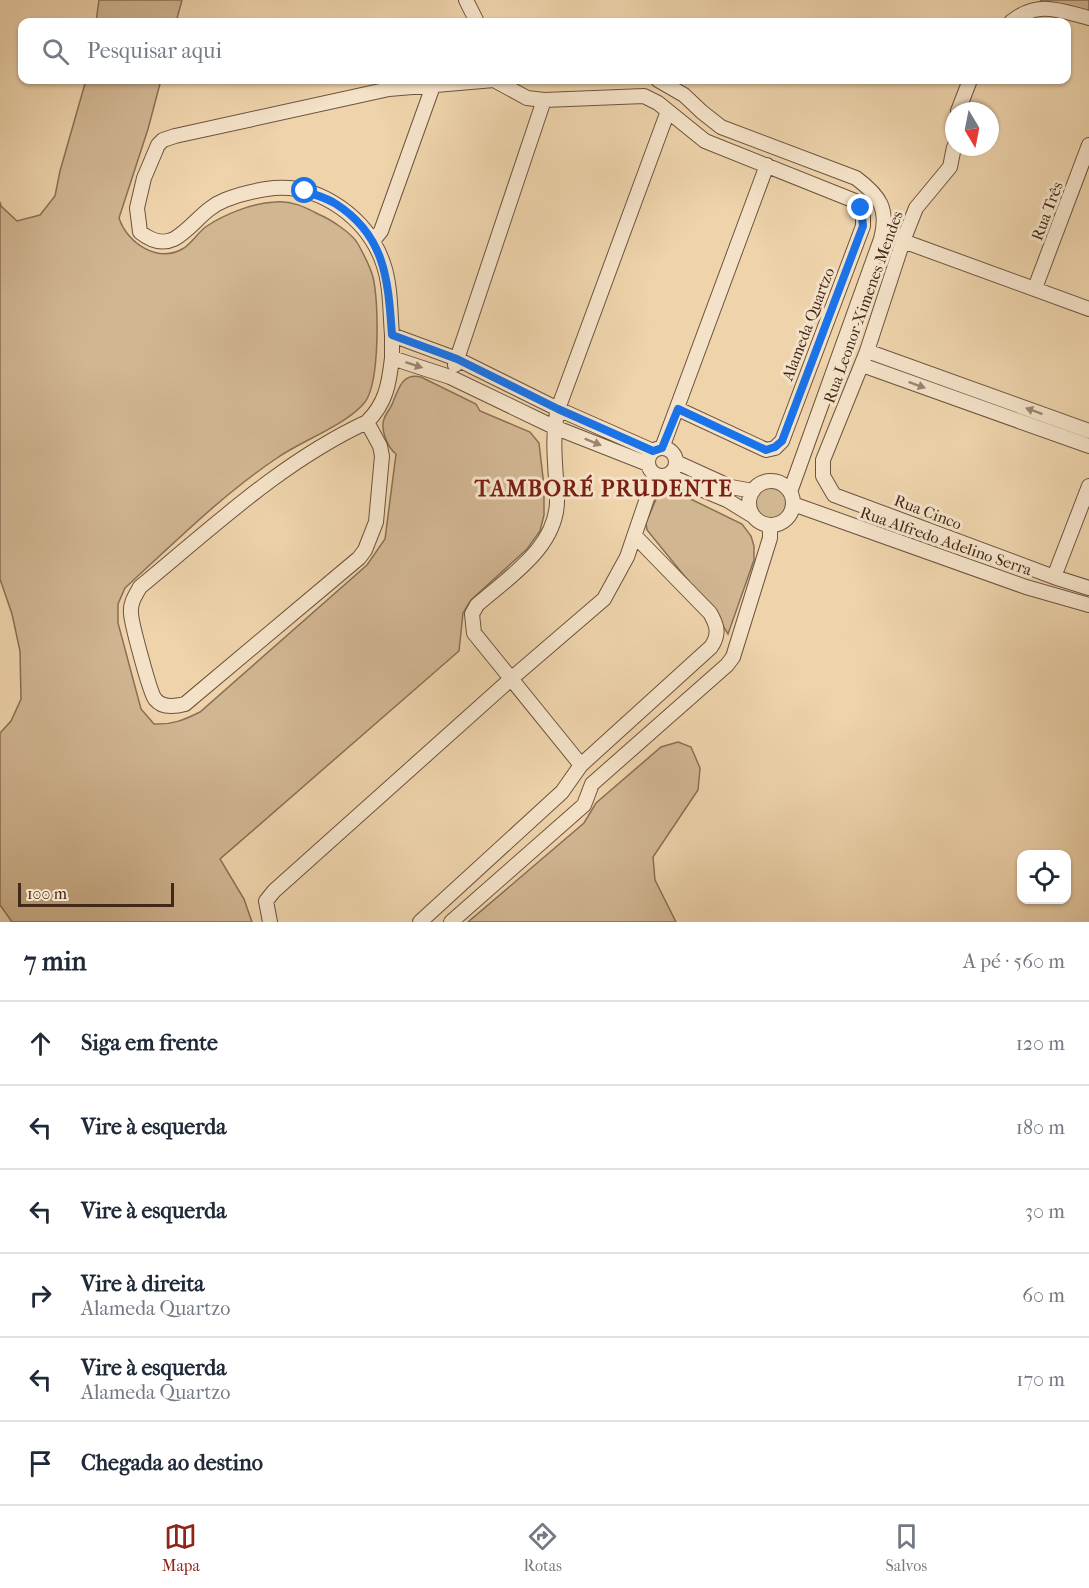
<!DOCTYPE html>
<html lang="pt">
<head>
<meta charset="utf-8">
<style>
  body { margin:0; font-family:"IM FELL French Canon",serif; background:#f2f2f3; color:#1f2937 }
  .controls { position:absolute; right:18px; bottom:18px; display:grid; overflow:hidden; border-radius:12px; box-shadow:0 2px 4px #0004 }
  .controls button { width:54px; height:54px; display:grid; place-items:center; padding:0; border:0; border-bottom:2px solid #e0e1e3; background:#fff; color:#1f2937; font:30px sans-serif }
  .compass { position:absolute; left:945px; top:102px; width:54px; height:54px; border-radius:50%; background:#fff; box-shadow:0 2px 4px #0004; rotate:170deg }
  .scale { position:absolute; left:18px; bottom:15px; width:156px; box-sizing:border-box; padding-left:6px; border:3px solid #412818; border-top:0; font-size:16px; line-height:21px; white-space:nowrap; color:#412818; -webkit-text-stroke:4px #f4e2c8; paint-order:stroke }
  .stop { position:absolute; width:18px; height:18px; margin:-14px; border:4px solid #1a73e8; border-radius:50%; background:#fff }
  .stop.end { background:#1a73e8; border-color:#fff; box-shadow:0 2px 6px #0008 }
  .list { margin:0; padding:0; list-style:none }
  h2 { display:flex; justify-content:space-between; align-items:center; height:78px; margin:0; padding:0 24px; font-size:26px }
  h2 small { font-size:20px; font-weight:400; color:#747a83 }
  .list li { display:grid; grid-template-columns:39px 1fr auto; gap:18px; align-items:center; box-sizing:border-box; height:84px; padding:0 24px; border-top:2px solid #e0e1e3 }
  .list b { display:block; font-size:22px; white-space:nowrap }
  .list p { margin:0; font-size:20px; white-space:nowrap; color:#747a83 }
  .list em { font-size:20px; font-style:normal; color:#747a83 }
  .icon { flex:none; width:33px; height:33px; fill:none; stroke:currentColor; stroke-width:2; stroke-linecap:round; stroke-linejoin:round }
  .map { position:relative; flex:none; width:1089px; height:922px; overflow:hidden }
  .search { position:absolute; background:#fff; box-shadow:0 2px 4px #0004; left:18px; right:18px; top:18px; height:66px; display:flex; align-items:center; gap:15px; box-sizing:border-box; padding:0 21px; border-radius:12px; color:#747a83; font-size:22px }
  .sheet { height:582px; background:#fff }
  nav { display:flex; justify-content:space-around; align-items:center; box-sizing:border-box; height:84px; border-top:2px solid #e0e1e3; background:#fff; font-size:16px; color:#747a83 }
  nav a { display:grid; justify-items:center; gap:3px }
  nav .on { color:#8f2418 }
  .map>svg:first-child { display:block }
</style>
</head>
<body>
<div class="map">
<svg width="1089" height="922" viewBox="0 0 1089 922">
  <rect width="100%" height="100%" fill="#eed3ab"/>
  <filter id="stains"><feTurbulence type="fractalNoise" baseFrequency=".00333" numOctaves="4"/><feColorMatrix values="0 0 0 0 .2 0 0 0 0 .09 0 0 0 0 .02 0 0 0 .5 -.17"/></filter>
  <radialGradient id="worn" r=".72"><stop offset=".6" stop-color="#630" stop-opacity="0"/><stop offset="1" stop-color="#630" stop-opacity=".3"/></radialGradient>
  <path fill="#d1b692" stroke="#896f55" stroke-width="1.5" d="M 99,0 L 182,0 L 176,22 L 96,22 Z
    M 1041,0 L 1089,0 L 1089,14 L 1039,4 Z
    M 86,80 L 161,80 L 148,129 L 119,218 C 127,243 158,264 184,248 C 193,242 198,232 207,226 C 225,214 253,203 275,202 C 290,200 305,207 318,214 C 330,219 352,233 358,244 C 363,253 370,266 373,277 C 379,301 380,382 365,402 C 348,424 301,441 277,458 C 222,495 174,543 125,588 L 118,604 L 118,623 L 141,709 L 154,724 C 172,725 184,720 200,712 L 367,565 L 385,539 L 396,454 C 388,448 380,430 384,419 C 386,413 391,408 393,402 C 399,388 402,373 421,377 L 476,404 L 480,411 L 530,432 L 539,443 L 544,486 L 544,515 L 540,531 L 527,549 L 471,600 L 463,613 L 459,651 L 220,859 L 244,899 L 252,922 L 12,922 L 0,905 L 0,733 L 11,721 L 21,699 L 20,651 L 12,614 L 0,579 L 0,202 L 1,206 L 17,221 L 40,215 L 55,196 L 60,171 Z
    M754 503a17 17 0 1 1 34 0a17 17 0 1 1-34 0Z
    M 670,489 L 742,524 L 751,536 L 754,546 L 754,560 L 728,634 L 717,616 L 647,530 L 646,523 L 659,492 Z
    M 678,742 L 691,747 L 700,768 L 698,790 L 653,857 L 655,880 L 676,922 L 468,922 L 584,823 L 596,803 L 661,747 Z"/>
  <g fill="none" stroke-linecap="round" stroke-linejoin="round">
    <g stroke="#6c533d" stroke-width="16">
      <path id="minor" d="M 466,0 L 477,22
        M 1011,22 C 1038,0 1058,10 1089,18
        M 658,80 L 684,95 L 702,112 L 721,127 L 856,178 C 880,196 889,209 881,239 L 790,492
        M 958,111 L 970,80
        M 954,147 L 950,167 L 916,208 L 903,241 L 867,351 L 823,460 L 823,476 L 834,495 L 1054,577 L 1089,588
        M 373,241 L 381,231 L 433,86
        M 903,241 L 1089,309
        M 1035,288 L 1089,145
        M 392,335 C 390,312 391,285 383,263 C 368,219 321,184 274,188 C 257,190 240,194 225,200 C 204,208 192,229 174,239 C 161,245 150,240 140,232 L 137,208 L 144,178 L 158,145 L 163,140 L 175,136 L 389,89 L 494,80 L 527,98 L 544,100 L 644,96 L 658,103 L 705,141 L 855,201 L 863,214 L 863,226 L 782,441 L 775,448 L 766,450 L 678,409
        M 867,351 L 1089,431
        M 455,365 L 544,100
        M 862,365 L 1089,446
        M 367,422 C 281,462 212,528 140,587 C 135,596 130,603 131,613 C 131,622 150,693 155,699 C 162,708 174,707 185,704 L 359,558 L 365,550 L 376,522 L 382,456 L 380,446 L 367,422 C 386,403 389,384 392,358
        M648 462a14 14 0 1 1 28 0a14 14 0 1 1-28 0Z
        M 662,448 L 767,165
        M 676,462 L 731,487 L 753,491
        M 648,464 L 554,427 L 450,377 L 392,358 L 392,335 L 457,359 L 558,409 L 653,451
        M 667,475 L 727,500 L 753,516
        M749 503a22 22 0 1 1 44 0a22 22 0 1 1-44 0Z
        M 793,504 L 1026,587 L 1089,605
        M 1054,577 L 1089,486
        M 581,765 L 474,633 L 472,614 L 477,605 C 510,576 559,546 557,497 C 556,468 551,438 558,409 L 668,111
        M 270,922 L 266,901 L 274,891 L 512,678 L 604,599 L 627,557 L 655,475
        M 420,922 L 562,792 L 581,765 L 711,647 C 720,634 717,625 710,613 L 635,536
        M 451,922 L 584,805 L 592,784 L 727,665 L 733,657 L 770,538 L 770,525"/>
    </g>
    <use href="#minor" stroke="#f4e2c8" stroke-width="14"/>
  </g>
  <defs><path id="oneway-solid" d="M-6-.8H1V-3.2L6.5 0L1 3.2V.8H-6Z" transform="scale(1.5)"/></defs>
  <g fill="#9a8570">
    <use href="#oneway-solid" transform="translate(414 365) rotate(18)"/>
    <use href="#oneway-solid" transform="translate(917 385) rotate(20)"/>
    <use href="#oneway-solid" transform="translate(1034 411) rotate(-160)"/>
    <use href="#oneway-solid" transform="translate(593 442) rotate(22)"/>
  </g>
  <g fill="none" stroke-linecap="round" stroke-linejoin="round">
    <path stroke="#1a73e8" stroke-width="8" d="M 305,191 C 315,195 327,198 336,204 C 386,236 388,281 392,335 L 457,359 L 558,409 L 653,451 L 662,448 L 678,409 L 766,450 L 775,447 L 782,441 L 863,226 L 861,208"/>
  </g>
  <g text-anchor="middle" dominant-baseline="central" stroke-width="6" stroke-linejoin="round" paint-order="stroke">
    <g font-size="16" fill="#412818" stroke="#f4e2c8">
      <text transform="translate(1047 211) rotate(-69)">Rua Três</text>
      <text transform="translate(863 307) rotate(-70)">Rua Leonor Ximenes Mendes</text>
      <text transform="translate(808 324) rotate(-69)">Alameda Quartzo</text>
      <text transform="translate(928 512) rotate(21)">Rua Cinco</text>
      <text transform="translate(946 541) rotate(19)">Rua Alfredo Adelino Serra</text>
    </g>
    <g font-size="22" font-weight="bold" letter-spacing="1.5" fill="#7a1f14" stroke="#f4e2c8">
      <text x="604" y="489">TAMBORÉ PRUDENTE</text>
    </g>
  </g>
  <rect width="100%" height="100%" filter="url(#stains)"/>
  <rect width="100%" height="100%" fill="url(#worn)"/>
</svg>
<div class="controls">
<button><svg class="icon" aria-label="locate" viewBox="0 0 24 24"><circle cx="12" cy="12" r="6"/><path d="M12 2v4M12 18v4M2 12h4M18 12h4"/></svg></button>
</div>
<svg class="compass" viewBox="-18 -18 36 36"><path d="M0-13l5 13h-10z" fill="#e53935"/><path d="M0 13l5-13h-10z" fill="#747a83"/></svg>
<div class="scale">100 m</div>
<div class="stop" style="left:305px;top:191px"></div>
<div class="stop end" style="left:861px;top:208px"></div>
<div class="search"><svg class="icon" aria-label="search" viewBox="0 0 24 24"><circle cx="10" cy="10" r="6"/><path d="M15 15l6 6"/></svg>Pesquisar aqui</div>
</div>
<section class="sheet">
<h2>7 min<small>A pé · 560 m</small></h2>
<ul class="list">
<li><svg class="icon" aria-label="ahead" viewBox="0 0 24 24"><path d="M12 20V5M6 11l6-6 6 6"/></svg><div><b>Siga em frente</b></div><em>120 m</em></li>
<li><svg class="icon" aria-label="left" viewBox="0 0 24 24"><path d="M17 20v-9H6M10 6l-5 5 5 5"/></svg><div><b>Vire à esquerda</b></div><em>180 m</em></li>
<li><svg class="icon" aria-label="left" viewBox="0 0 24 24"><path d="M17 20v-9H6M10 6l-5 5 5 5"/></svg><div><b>Vire à esquerda</b></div><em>30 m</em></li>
<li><svg class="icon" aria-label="right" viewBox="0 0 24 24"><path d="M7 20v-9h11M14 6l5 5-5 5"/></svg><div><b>Vire à direita</b><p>Alameda Quartzo</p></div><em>60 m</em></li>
<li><svg class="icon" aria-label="left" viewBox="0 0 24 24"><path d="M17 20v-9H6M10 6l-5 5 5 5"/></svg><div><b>Vire à esquerda</b><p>Alameda Quartzo</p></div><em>170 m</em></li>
<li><svg class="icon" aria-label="arrive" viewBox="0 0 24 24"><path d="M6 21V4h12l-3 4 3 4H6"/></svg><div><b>Chegada ao destino</b></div></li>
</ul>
</section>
<nav>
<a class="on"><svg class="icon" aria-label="map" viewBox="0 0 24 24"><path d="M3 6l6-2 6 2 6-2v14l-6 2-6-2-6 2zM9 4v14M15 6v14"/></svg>Mapa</a>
<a><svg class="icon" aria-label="directions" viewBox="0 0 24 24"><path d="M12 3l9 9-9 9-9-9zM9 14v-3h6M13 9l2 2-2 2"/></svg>Rotas</a>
<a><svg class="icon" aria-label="saved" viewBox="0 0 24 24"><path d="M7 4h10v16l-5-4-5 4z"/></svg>Salvos</a>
</nav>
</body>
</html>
